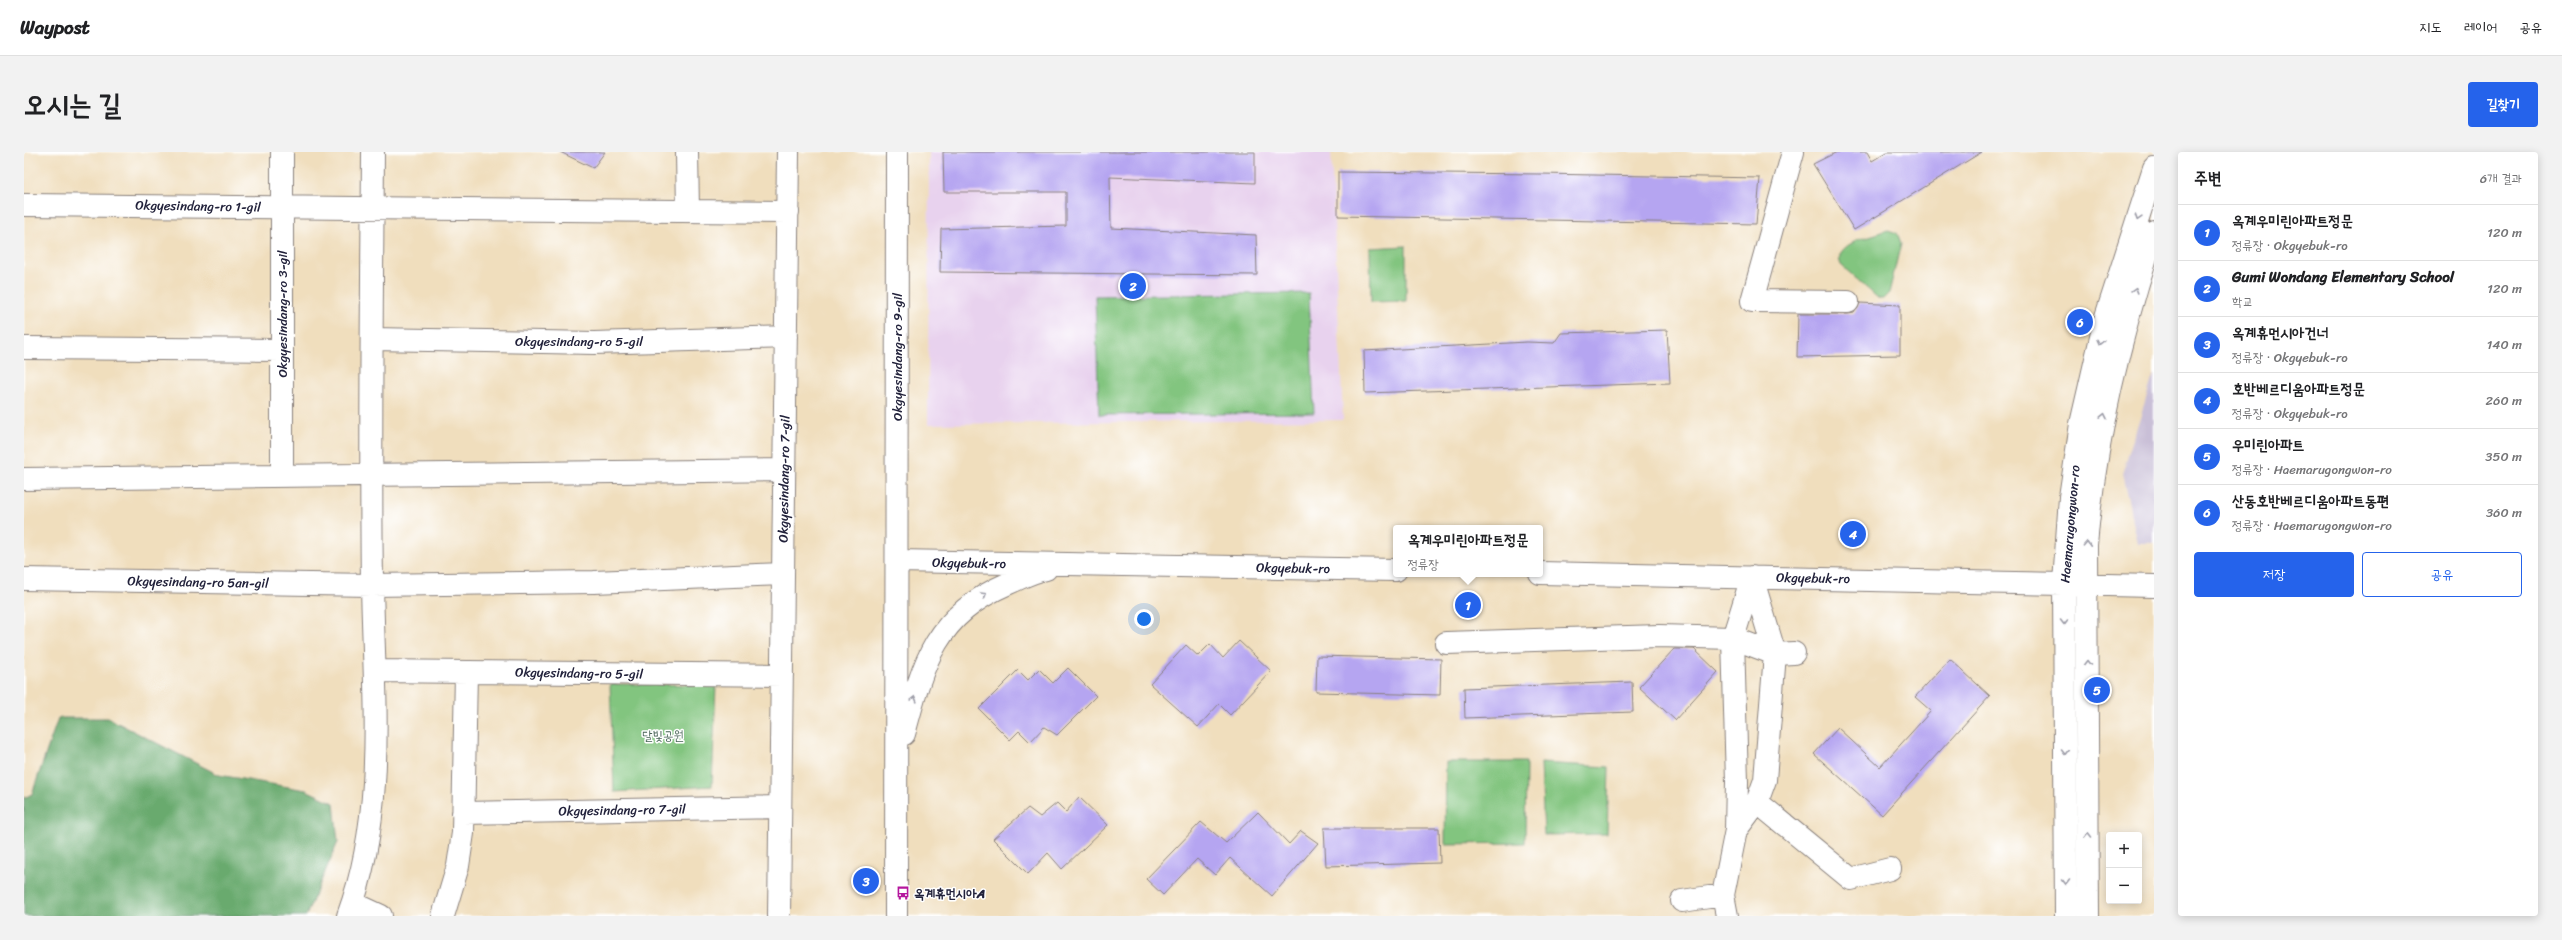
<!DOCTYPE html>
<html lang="ko">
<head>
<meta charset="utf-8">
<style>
  body { margin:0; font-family:Sriracha,"Poor Story",sans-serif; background:#f2f2f2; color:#202124 }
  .controls { position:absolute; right:12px; bottom:12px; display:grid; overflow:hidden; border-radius:4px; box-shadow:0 2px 10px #0003 }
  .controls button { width:36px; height:36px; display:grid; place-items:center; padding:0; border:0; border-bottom:1px solid #e0e0e0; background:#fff; color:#202124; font:20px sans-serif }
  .you { position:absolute; left:1120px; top:467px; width:14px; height:14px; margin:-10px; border:3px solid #fff; border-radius:50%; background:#1a73e8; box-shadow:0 0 0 6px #1a73e833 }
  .badge { display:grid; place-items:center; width:26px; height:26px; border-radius:50%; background:#2563eb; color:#fff; font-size:13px; font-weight:700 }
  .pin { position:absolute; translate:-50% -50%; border:2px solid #fff; box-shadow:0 1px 4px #0006 }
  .popup { position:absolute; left:1369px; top:373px; width:150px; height:52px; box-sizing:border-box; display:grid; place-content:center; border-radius:4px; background:#fff; filter:drop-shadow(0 1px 3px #0005); font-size:13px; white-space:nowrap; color:#757577 }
  .popup b { font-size:15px; color:#202124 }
  .popup::after { content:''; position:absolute; left:50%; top:100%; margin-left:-8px; border:8px solid transparent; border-top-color:#fff }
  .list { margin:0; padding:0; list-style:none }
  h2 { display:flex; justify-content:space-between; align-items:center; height:52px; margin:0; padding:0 16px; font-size:17px }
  h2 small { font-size:13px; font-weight:400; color:#757577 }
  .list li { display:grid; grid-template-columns:26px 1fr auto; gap:12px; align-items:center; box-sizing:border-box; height:56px; padding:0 16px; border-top:1px solid #e0e0e0 }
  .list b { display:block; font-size:15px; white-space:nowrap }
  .list p { margin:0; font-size:13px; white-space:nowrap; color:#757577 }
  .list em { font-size:13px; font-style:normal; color:#757577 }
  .actions { display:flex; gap:8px; padding:12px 16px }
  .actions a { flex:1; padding:9px 0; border:1px solid #2563eb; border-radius:4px; text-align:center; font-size:14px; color:#2563eb }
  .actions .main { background:#2563eb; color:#fff }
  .map { position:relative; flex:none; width:2130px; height:764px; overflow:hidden; border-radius:4px }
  header { display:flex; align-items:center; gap:24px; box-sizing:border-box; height:56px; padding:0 20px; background:#fff; border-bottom:1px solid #e0e0e0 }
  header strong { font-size:19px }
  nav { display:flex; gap:22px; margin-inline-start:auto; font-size:14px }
  .intro { display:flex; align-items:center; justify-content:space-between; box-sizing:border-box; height:96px; padding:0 24px }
  h1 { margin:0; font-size:28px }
  .button { padding:10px 18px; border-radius:4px; background:#2563eb; color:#fff; font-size:14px; font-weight:700 }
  main { display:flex; gap:24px; padding:0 24px }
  aside { flex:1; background:#fff; border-radius:4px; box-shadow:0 2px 10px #0003 }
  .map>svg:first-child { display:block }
</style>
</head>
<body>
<header>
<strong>Waypost</strong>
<nav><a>지도</a><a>레이어</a><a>공유</a></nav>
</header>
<div class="intro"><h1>오시는 길</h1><a class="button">길찾기</a></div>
<main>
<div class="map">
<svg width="2130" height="764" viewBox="0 0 2130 764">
  <rect width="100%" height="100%" fill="#fff"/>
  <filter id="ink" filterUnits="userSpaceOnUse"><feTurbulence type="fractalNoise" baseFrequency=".025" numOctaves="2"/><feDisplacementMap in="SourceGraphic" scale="8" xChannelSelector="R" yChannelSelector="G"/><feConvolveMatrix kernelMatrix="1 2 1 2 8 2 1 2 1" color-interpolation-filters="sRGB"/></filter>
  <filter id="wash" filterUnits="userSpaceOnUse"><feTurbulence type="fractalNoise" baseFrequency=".012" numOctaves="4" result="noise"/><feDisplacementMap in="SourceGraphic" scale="16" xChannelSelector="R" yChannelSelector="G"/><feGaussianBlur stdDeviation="0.9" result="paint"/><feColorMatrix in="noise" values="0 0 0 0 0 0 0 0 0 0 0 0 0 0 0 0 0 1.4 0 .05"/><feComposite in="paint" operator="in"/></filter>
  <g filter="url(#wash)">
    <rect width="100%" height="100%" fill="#f0debd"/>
    <path fill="#e8d2ee" d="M 905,0 L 1307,0 L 1319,268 L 904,272 Z"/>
    <path fill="#c9bfd7" d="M 2130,221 L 2130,391 L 2114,391 L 2098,322 Z"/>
    <path fill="#82c57f" stroke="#52745d" d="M 1864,78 L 1873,81 L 1877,91 L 1865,141 L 1859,147 L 1855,147 L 1817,113 C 1807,91 1849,84 1864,78 Z
      M 1382,94 L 1382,149 L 1347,150 L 1346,96 Z
      M 1285,141 L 1290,261 L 1075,263 L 1071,144 Z
      M 586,532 L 692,533 L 688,634 L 590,640 Z
      M 1422,610 L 1502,610 L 1501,691 L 1421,692 Z
      M 1517,611 L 1585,615 L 1583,682 L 1520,683 Z"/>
    <path fill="#69aa6e" stroke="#466654" d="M 34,566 L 84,566 L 195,623 L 282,638 L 310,651 L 314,690 L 282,764 L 0,764 L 0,646 L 8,642 Z"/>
    <g id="blocks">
      <path fill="#b5a5f1" d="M 536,0 L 581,0 L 569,16 Z
        M 919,0 L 1231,0 L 1231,31 L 1086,25 L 1087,76 L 1232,83 L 1233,123 L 916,120 L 917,77 L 1042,74 L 1042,40 L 920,40 Z
        M 1813,0 L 1843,0 L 1848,9 L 1863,0 L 1958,0 L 1830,78 L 1789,12 Z
        M 1314,20 L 1516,22 L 1736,26 L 1732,72 L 1314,64 Z
        M 1836,151 L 1876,153 L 1876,203 L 1773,205 L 1774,162 L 1824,162 L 1830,161 Z
        M 1643,178 L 1646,231 L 1341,241 L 1340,199 L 1503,190 L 1530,191 L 1537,181 Z
        M 1215,489 L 1247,519 L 1206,563 L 1195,552 L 1174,575 L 1126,532 L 1162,493 L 1174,504 L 1186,492 L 1199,506 Z
        M 1650,497 L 1670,497 L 1694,520 L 1651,568 L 1615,535 Z
        M 1293,504 L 1417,507 L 1416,543 L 1292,540 Z
        M 1926,507 L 1966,544 L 1858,663 L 1790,602 L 1814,576 L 1856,615 L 1907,559 L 1891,545 Z
        M 1044,516 L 1072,544 L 1033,583 L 1020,575 L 1006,590 L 995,579 L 986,588 L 955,557 L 994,518 L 1004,528 L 1015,517 L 1029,531 Z
        M 1608,530 L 1609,560 L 1441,566 L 1440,536 Z
        M 1055,645 L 1084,673 L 1038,717 L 1024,701 L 1004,722 L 969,687 L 1004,656 L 1016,665 L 1033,651 L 1042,660 Z
        M 1234,660 L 1265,692 L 1277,679 L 1294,691 L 1248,744 L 1206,706 L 1191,723 L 1173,707 L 1139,743 L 1122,727 L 1177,670 L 1202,691 Z
        M 1300,676 L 1415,676 L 1416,711 L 1302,714 Z"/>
    </g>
  </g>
  <g filter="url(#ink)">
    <use href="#blocks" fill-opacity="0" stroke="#89807c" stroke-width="1"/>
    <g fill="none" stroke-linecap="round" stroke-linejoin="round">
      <g stroke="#89807c" stroke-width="24">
        <path id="minor" d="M 258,0 L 258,324
          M 663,0 L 664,59
          M 1769,0 L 1728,149 L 1824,150
          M 0,53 L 764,60
          M 348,187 L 570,191 L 762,185
          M 0,196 L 258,198
          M 0,327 L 760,318
          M 873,409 L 1372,418
          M 1516,421 L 2130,434
          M 1728,425 L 1751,502 L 1741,628 L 1733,650 L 1712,678 L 1713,630 L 1709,486 Z
          M 0,427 L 348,433 L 570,430 L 759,422
          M 1422,491 L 1635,484 L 1709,486 L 1751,502 L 1770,501
          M 351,519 L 758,523
          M 880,582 C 899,511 911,463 985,431 C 997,426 1008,419 1022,417
          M 1733,650 L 1827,727 L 1866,717
          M 439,661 L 756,655
          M 1658,749 L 1699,743
          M 329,751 L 357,764
          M 324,764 C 363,658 350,543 348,432 C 346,288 348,144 349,0
          M 419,764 L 434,714 L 439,681 L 442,520
          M 755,764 L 764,0
          M 872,764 L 873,0
          M 1703,764 L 1699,743 L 1712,678
          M 2042,764 L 2040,431 L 2046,345 L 2057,272 L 2081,168 L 2130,16
          M 2064,764 L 2062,393 C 2071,286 2096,183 2130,80"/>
      </g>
      <use href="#minor" stroke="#fff" stroke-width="22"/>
    </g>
    <defs><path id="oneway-chevron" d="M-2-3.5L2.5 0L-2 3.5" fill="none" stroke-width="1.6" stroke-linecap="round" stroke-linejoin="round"/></defs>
    <g stroke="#9c9ca7">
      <use href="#oneway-chevron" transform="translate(2114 66) rotate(108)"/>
      <use href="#oneway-chevron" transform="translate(2111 138) rotate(-74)"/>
      <use href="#oneway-chevron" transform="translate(2076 190) rotate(103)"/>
      <use href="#oneway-chevron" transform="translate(2080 264) rotate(-78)"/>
      <use href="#oneway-chevron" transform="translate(2063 392) rotate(-87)"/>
      <use href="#oneway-chevron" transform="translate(960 443) rotate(-31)"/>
      <use href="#oneway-chevron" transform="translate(2040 470) rotate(90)"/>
      <use href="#oneway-chevron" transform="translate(2063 511) rotate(-90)"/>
      <use href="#oneway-chevron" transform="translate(890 547) rotate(-75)"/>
      <use href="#oneway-chevron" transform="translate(2041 600) rotate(90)"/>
      <use href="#oneway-chevron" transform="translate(2064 683) rotate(-90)"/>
      <use href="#oneway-chevron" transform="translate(2042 730) rotate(90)"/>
    </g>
  </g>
  <defs>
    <g id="bus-bare" transform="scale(1.08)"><path d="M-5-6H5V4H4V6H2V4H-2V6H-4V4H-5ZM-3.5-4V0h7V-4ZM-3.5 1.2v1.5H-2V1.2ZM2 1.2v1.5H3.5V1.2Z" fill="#b5179e" stroke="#fff" stroke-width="2.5" paint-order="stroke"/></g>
  </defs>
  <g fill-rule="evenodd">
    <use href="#bus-bare" x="879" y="741"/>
  </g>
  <g text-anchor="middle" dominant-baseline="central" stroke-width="3" stroke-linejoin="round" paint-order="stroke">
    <g font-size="13" fill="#22223b" stroke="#fff">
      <text transform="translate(174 54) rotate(1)">Okgyesindang-ro 1-gil</text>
      <text transform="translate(258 162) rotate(-90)">Okgyesindang-ro 3-gil</text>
      <text x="555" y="189">Okgyesindang-ro 5-gil</text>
      <text transform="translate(873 205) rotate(-90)">Okgyesindang-ro 9-gil</text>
      <text transform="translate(760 327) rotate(-89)">Okgyesindang-ro 7-gil</text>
      <text transform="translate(2046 372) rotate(-85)">Haemarugongwon-ro</text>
      <text transform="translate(945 411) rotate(1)">Okgyebuk-ro</text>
      <text transform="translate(1269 416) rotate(1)">Okgyebuk-ro</text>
      <text transform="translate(1789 426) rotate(1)">Okgyebuk-ro</text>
      <text transform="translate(174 430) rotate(1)">Okgyesindang-ro 5an-gil</text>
      <text transform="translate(555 521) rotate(1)">Okgyesindang-ro 5-gil</text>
      <text transform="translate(598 658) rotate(-1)">Okgyesindang-ro 7-gil</text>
    </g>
    <g font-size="13" fill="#486356" stroke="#fff">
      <text x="639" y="583">달빛공원</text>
    </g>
    <g font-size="13" font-weight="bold" fill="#22223b" stroke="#fff" text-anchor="start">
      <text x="890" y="741">옥계휴먼시아A</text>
    </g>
  </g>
</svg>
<div class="controls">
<button>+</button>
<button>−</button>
</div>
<div class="you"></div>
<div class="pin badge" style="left:1444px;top:453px">1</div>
<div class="popup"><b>옥계우미린아파트정문</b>정류장</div>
<div class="pin badge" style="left:1109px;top:134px">2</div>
<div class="pin badge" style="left:842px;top:729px">3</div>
<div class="pin badge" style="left:1829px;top:382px">4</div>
<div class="pin badge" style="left:2073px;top:538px">5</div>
<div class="pin badge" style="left:2056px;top:170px">6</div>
</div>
<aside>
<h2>주변<small>6개 결과</small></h2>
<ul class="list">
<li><span class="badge">1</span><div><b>옥계우미린아파트정문</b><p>정류장 · Okgyebuk-ro</p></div><em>120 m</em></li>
<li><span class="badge">2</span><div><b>Gumi Wondang Elementary School</b><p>학교</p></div><em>120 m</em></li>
<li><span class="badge">3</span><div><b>옥계휴먼시아건너</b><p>정류장 · Okgyebuk-ro</p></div><em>140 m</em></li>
<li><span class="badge">4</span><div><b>호반베르디움아파트정문</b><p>정류장 · Okgyebuk-ro</p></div><em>260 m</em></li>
<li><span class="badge">5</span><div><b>우미린아파트</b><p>정류장 · Haemarugongwon-ro</p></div><em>350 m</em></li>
<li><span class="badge">6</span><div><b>산동호반베르디움아파트동편</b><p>정류장 · Haemarugongwon-ro</p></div><em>360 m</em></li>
</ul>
<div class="actions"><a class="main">저장</a><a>공유</a></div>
</aside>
</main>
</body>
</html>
